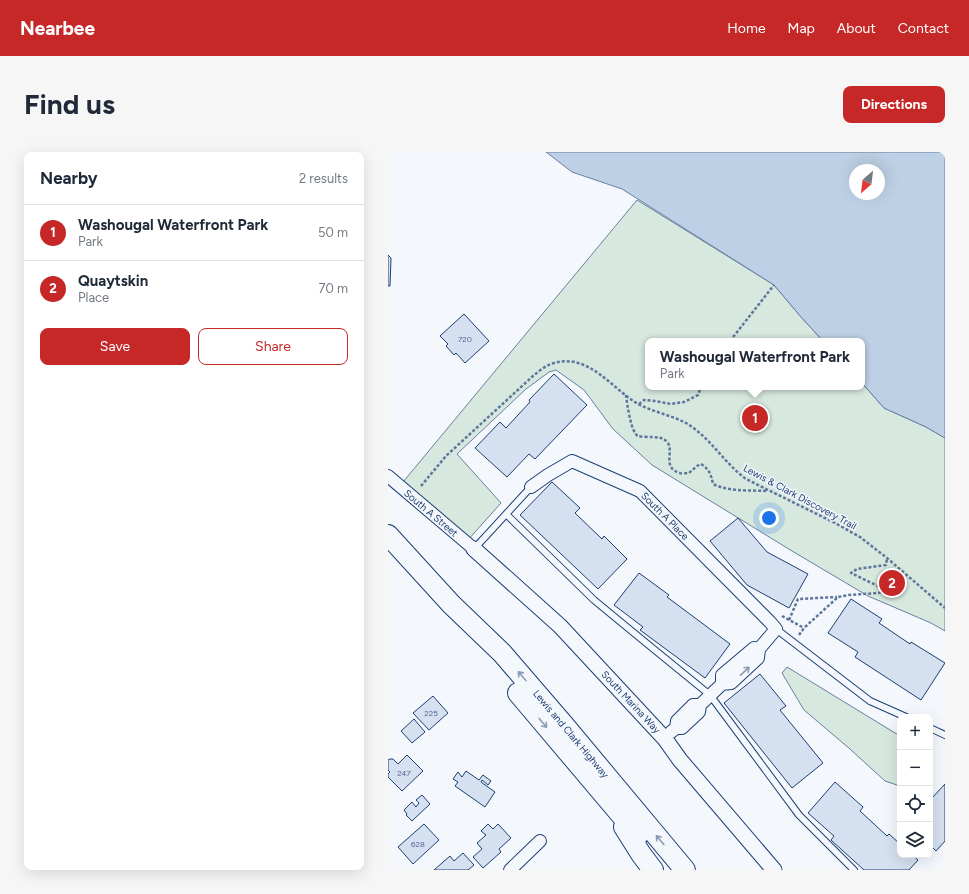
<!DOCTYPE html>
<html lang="en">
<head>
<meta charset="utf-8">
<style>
  body { margin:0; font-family:Figtree,sans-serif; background:#f6f6f7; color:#1f2937 }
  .controls { position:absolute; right:12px; bottom:12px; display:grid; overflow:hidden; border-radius:8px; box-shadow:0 4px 16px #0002 }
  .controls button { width:36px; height:36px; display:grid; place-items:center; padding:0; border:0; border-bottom:1px solid #e0e1e3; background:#fff; color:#1f2937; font:20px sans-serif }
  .compass { position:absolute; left:461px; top:12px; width:36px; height:36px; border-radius:50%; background:#fff; box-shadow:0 4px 16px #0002; rotate:208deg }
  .you { position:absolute; left:381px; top:366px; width:14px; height:14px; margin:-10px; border:3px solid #fff; border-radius:50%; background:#1a73e8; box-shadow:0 0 0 6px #1a73e833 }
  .badge { display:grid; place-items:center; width:26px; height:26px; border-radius:50%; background:#c62828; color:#fff; font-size:13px; font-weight:700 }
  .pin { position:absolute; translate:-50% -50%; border:2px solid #fff; box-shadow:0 1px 4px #0006 }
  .popup { position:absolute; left:257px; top:186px; width:220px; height:52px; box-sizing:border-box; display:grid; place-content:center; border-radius:8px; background:#fff; filter:drop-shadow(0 1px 3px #0005); font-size:13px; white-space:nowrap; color:#747a83 }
  .popup b { font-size:15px; color:#1f2937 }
  .popup::after { content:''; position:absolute; left:50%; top:100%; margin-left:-8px; border:8px solid transparent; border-top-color:#fff }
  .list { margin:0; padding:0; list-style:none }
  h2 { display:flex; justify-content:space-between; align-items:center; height:52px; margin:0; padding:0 16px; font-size:17px }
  h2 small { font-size:13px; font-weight:400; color:#747a83 }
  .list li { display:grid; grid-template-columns:26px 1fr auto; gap:12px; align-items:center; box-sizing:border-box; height:56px; padding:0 16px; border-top:1px solid #e0e1e3 }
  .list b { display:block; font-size:15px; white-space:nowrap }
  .list p { margin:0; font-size:13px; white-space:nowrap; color:#747a83 }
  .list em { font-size:13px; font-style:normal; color:#747a83 }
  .actions { display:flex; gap:8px; padding:12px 16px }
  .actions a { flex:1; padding:9px 0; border:1px solid #c62828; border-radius:8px; text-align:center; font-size:14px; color:#c62828 }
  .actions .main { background:#c62828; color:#fff }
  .icon { flex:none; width:22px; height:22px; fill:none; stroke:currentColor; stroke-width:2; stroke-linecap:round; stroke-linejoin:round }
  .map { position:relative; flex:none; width:557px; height:718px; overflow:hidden; border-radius:8px }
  header { display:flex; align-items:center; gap:24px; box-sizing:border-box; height:56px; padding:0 20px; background:#c62828; color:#fff }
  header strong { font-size:19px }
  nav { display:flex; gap:22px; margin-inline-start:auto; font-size:14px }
  .intro { display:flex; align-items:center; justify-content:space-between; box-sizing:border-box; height:96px; padding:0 24px }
  h1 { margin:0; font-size:28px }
  .button { padding:10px 18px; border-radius:8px; background:#c62828; color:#fff; font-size:14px; font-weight:700 }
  main { display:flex; gap:24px; padding:0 24px }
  aside { flex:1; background:#fff; border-radius:8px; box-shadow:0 4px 16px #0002 }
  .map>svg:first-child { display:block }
</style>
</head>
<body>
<header>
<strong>Nearbee</strong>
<nav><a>Home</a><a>Map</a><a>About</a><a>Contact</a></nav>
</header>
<div class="intro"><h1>Find us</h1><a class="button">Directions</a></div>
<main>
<aside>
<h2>Nearby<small>2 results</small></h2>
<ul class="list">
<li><span class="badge">1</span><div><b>Washougal Waterfront Park</b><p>Park</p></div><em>50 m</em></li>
<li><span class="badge">2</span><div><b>Quaytskin</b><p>Place</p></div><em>70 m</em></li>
</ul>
<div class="actions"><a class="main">Save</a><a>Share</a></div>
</aside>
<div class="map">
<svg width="557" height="718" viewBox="0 0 557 718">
  <rect width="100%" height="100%" fill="#f4f7fb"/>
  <path fill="#d7e8df" stroke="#687fa3" d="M 249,48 L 386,133 L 413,165 L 435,189 L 260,189 L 260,235 L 474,235 L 474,231 L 496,256 L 538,275 L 557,286 L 557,479 L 543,471 L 480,444 L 404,399 L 264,313 L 225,277 L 196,238 L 168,218 L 161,220 L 138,237 L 69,302 L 113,351 L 79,389 L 15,330 Z
    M 399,515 L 512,584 L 512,634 L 497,629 L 462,597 L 416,558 L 394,521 Z"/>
  <path fill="#bed0e5" stroke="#687fa3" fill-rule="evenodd" d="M 158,0 L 557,0 L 557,286 L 538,275 L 496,256 L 474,231 L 474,189 L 435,189 L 413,165 L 386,133 L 234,37 L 184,20 ZM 467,18 L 491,18 L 491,42 L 467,42 Z"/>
  <path fill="#d5e0f0" stroke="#1d3f73" d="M 0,103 L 3,106 L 2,134 L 0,134 Z
    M 76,162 L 101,189 L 77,211 L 68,201 L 66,203 L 58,194 L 60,192 L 52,184 Z
    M 166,222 L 199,253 L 147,307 L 141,302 L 119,325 L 87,296 L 112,270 L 118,276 L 142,250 L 141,248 Z
    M 164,330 L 192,356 L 187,361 L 214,387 L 216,384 L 239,407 L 210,437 L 132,363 Z
    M 350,366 L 379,400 L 420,422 L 401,456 L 359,433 L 322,389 Z
    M 251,421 L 281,443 L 279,445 L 342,492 L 317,526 L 252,478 L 255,475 L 226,453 Z
    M 463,447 L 494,467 L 491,471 L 522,492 L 523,490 L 557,511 L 533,548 L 467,505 L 470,500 L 440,481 Z
    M 372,522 L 398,554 L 392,558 L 435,611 L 404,636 L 336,551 Z
    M 45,544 L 60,561 L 41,578 L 25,561 Z
    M 26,567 L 37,580 L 24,591 L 13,579 Z
    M 19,603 L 35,619 L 14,639 L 0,625 L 0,622 L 2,620 L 0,618 L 0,608 L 2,607 L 5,607 L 10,612 Z
    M 78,619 L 91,628 L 95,623 L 103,629 L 100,633 L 94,628 L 93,630 L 107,640 L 97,655 L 67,634 L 70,630 L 65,627 L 70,620 L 74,625 Z
    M 447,630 L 475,655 L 472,659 L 499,684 L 501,682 L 512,692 L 512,703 L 524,703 L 530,708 L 521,718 L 476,718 L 443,688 L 446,684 L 420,661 Z
    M 557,632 L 557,689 L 548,699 L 542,693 L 542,644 L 544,646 Z
    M 34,643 L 42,652 L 24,669 L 18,663 L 19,662 L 16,658 L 24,650 L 28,655 L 31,651 L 28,648 Z
    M 36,672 L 51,688 L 25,712 L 10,695 Z
    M 100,672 L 105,677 L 110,672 L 123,686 L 111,697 L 113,700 L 95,716 L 85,705 L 94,697 L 89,691 L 98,683 L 93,679 Z
    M 75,701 L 86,713 L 80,718 L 46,718 L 62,704 L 66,709 Z"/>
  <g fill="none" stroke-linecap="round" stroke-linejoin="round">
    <g stroke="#1d3f73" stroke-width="8">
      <path id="service" d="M 118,362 L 206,448 L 257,490 L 322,543 L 411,663 L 466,718
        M 86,397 L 143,335
        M 388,477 L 482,549 L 518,565
        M 542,576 L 557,583"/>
    </g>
    <g stroke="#1d3f73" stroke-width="14">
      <path id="minor" d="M 0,324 L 86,397
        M 143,335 L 160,323 L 184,309 L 252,339 L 382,470 L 388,477 L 371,497 L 370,506 L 343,531 L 334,532
        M 288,576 L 294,576 L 311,560 L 312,553 L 334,532 L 334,523 L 366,496 L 371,497
        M 283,580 L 288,576 L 289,569 L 305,553 L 312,553
        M 122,718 L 152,689"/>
    </g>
    <g stroke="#1d3f73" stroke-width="17">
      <path id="tertiary" d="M 86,397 L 172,474 L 277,587 L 292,608 L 386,718"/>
    </g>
    <g stroke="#1d3f73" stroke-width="22">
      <path id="trunk" d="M 0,383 L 63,452 L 114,501 L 176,573 L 297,718
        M 130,541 L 250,683
        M 236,675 L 253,702 L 265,718"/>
    </g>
    <path stroke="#5e769c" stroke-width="2.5" stroke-dasharray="3 2" stroke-linecap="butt" d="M 342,189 L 386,133
      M 238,243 C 239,251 243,281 250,284 C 254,285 261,285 265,285 C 271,286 275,285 279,290 C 287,298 273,316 292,321 C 294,322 298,321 301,321 L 309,314 L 313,312 C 321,317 323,322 325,332 C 341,340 362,338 379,339
      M 251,252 L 256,248 L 267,249 L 283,252 L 296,250 L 310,243 L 313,235
      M 33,334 L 58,304 L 145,224 C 151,219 158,213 166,211 C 201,201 223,236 250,252 C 265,260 283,263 298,271 C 322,285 336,311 358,327 L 447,371 L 472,385 L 499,406 L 557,456
      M 394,464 L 416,476
      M 401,468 L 410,447 L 449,445
      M 411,483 L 416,476 L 450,445 L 461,443 L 490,441 L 500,439 L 463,421 L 469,417 L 498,413 L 499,406"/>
    <use href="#service" stroke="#f4f7fb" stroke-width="6"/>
    <use href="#minor" stroke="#f4f7fb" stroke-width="12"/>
    <use href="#tertiary" stroke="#f4f7fb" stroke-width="15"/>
    <use href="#trunk" stroke="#f4f7fb" stroke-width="20"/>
  </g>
  <defs><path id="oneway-shaft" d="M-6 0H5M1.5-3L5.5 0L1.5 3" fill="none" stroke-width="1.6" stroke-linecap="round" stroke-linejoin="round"/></defs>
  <g stroke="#889bb7">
    <use href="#oneway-shaft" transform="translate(357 519) rotate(-43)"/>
    <use href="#oneway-shaft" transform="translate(134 524) rotate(-131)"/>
    <use href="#oneway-shaft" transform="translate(155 571) rotate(50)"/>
    <use href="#oneway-shaft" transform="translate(272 688) rotate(-130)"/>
  </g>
  <g text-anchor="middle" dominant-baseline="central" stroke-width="3" stroke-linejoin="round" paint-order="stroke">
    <g font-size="8" fill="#4b6792">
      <text x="77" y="187">720</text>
      <text x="43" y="561">225</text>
      <text x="16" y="621">247</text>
      <text x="30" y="692">628</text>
    </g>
    <g font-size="10" fill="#1d3f73" stroke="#f4f7fb">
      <text transform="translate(412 345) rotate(28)">Lewis &amp; Clark Discovery Trail</text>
      <text transform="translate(43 361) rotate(40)">South A Street</text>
      <text transform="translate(277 364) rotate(45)">South A Place</text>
      <text transform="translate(243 550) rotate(47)">South Marina Way</text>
      <text transform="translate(183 582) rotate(50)">Lewis and Clark Highway</text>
    </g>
  </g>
</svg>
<div class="controls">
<button>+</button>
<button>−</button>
<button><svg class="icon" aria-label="locate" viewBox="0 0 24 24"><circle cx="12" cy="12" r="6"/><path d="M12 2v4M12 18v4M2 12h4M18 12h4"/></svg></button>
<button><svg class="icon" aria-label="layers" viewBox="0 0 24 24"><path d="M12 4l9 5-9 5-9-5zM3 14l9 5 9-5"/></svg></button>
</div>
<svg class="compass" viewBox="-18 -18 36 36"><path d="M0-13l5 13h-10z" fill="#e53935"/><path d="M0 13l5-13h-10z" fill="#747a83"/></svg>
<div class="you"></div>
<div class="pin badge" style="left:367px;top:266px">1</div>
<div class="popup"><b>Washougal Waterfront Park</b>Park</div>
<div class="pin badge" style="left:504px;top:431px">2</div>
</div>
</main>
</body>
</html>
